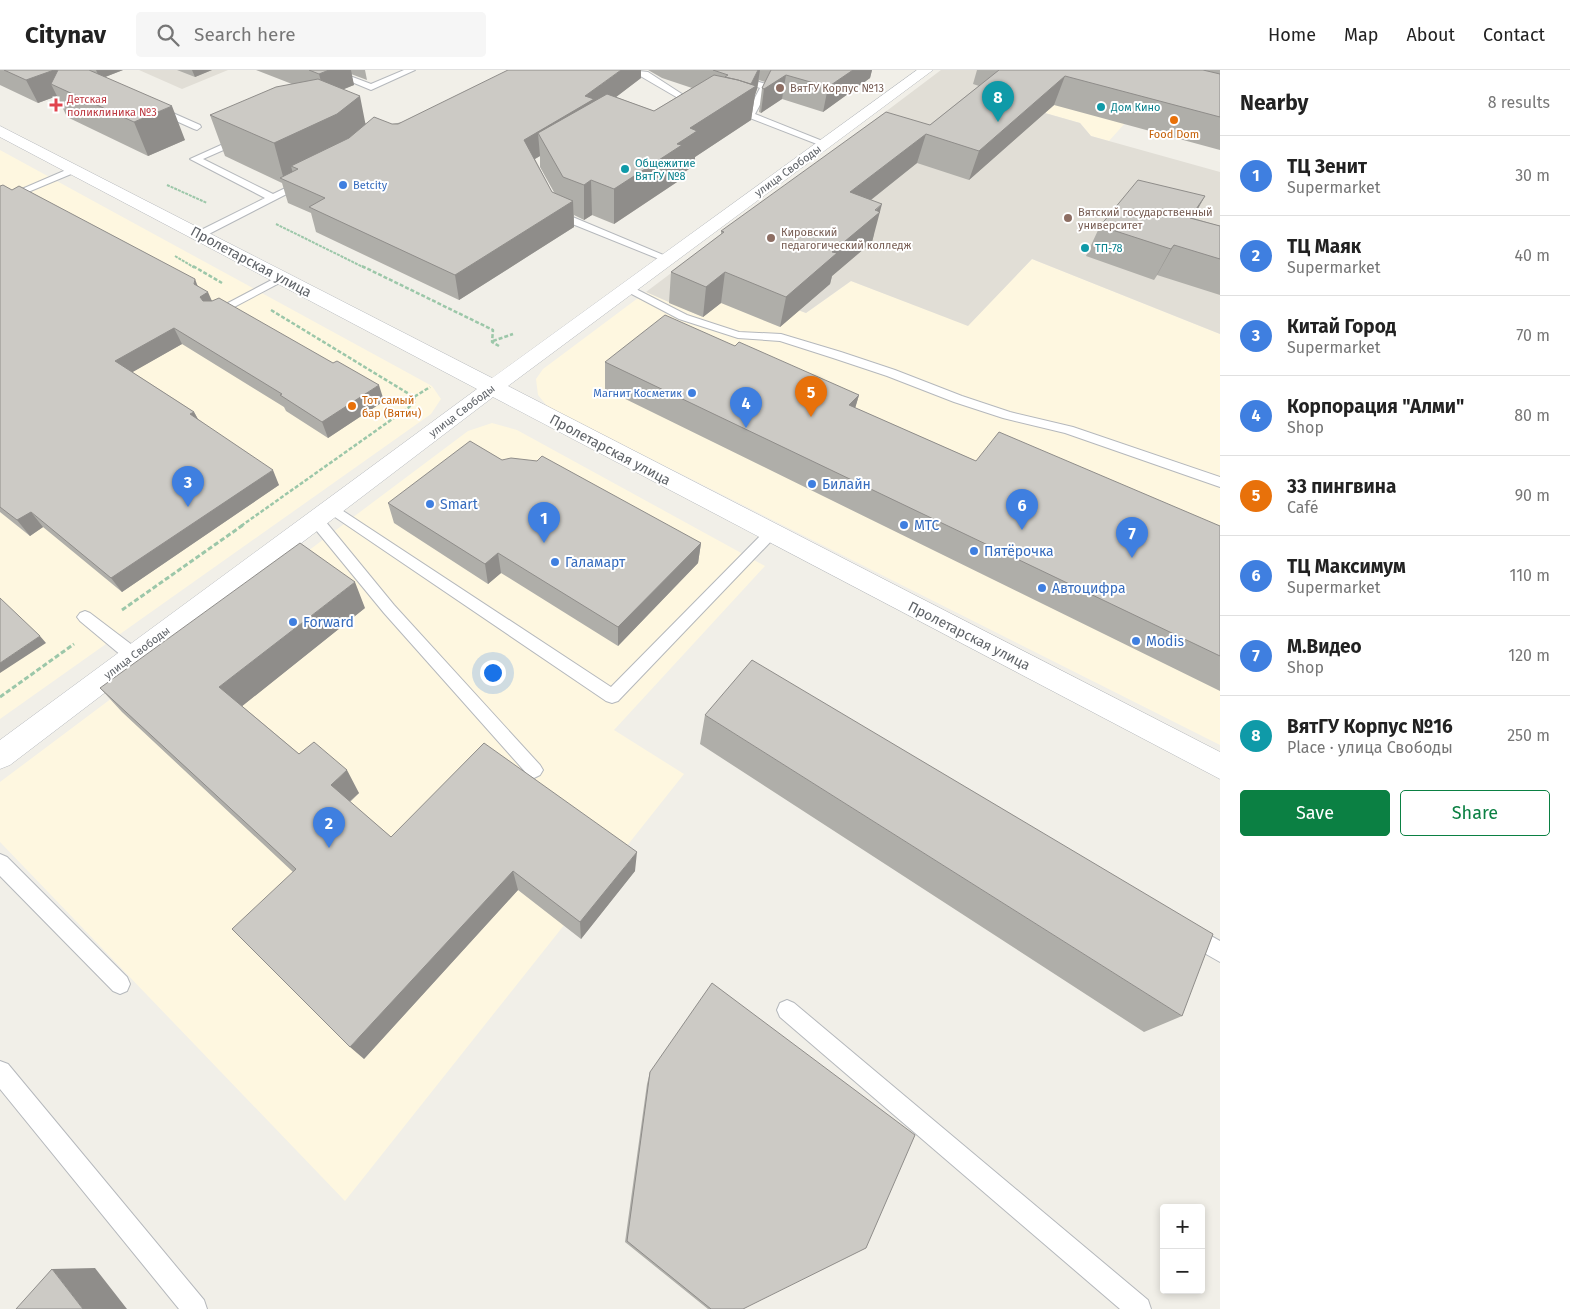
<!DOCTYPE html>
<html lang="en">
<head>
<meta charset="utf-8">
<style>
  body { margin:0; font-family:"Fira Sans",sans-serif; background:#f6f6f6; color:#222 }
  .controls { position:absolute; right:15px; bottom:15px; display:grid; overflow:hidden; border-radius:5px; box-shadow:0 2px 8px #0003 }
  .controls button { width:45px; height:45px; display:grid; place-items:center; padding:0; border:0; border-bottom:1px solid #e0e0e0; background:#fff; color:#222; font:25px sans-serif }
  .you { position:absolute; left:492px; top:602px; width:18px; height:18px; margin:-12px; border:4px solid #fff; border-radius:50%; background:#1a73e8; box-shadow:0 0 0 8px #1a73e833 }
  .badge { display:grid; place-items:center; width:32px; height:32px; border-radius:50%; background:#0b8043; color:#fff; font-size:16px; font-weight:700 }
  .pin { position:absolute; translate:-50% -41px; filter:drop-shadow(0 1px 2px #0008) }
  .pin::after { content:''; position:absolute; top:26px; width:18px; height:15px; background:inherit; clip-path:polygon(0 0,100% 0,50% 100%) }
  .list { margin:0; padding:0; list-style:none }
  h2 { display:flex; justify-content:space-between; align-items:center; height:65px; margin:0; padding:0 20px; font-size:21px }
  h2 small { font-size:16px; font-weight:400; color:#767676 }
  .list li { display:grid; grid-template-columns:32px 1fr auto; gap:15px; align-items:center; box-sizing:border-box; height:80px; padding:0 20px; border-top:1px solid #e0e0e0 }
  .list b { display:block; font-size:19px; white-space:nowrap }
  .list p { margin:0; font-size:16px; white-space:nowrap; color:#767676 }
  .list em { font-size:16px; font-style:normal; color:#767676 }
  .actions { display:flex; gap:10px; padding:15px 20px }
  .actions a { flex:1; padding:11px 0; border:1px solid #0b8043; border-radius:5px; text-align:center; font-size:18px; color:#0b8043 }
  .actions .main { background:#0b8043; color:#fff }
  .icon { flex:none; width:28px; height:28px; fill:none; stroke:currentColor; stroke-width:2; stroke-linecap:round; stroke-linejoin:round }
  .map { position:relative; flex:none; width:1220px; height:1239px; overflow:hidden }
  header { display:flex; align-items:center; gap:30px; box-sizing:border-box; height:70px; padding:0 25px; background:#fff; border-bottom:1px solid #e0e0e0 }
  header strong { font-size:24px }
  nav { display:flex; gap:28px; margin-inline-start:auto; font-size:18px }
  .search { width:350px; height:45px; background:#f6f6f6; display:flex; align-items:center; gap:12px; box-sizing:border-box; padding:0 18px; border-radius:5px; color:#767676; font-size:19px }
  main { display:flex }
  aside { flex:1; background:#fff }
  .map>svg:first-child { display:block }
</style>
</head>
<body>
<header>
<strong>Citynav</strong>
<div class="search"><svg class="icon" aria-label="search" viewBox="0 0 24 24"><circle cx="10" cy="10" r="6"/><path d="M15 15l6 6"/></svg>Search here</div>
<nav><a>Home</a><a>Map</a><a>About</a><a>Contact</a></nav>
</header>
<main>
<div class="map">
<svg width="1220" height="1239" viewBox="0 0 1220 1239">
  <rect width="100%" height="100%" fill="#f1efe8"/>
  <path fill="#fef7e0" d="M 1070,21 L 1151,24 L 1109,71 L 1091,66 L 1080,53 L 1045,43 Z
    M 0,80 L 432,316 L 441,329 L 431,344 L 0,649 Z
    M 1032,189 L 1220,264 L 1220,675 L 548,337 L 538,325 L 536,309 L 543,299 L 646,222 L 703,247 L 739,218 L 806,243 L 851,211 L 968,255 Z
    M 492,353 L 517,360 L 765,496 L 614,660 L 684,704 L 345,1131 L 0,772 L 0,712 L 468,361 Z"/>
  <path fill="#e1ded6" d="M 139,0 L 228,0 L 182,19 Z
    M 941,0 L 1059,0 L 1070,21 L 1045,43 L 1080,53 L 1091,66 L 1220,102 L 1220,264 L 1032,189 L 968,256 L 851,211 L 806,243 L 739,218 L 703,247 L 646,222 Z"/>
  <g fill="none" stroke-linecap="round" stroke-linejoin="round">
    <g stroke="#b5b8bc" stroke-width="2">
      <path id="lane" d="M 323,0 L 334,0 L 371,14 L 404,0 L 415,0 L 371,20 Z
        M 630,0 L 648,2 L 685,26 L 678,28 Z
        M 705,0 L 718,0 L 766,14 L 795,14 L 817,0 L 826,0 L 800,19 L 768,20 L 755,44 L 830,74 L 825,77 L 822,76 L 729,40 L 729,36 L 735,36 L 748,41 L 760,18 Z
        M 157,36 L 200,55 L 201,57 L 197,60 L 194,59 L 154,41 L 153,39 Z
        M 241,66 L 246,69 L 244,71 L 203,89 L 273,124 L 302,110 L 305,109 L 310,112 L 203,167 L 195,167 L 194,165 L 195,163 L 265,128 L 190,89 Z
        M 73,97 L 76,98 L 76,102 L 9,130 L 6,131 L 1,128 Z
        M 556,136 L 560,137 L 563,143 L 673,189 L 668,192 L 664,191 L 555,147 L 551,139 Z
        M 281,205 L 285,206 L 286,208 L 285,210 L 219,245 L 211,245 L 209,243 Z
        M 628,215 L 687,245 L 739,262 L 781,264 L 841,282 L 895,300 L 962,326 L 1010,342 L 1073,357 L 1220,407 L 1220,417 L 1065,363 L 1003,348 L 954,332 L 887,306 L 833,288 L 780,271 L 738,268 L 679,249 L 624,220 L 622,218 Z
        M 331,433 L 611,617 L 766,460 L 771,459 L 776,460 L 778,464 L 618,631 L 612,633 L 606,631 L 326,441 L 324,438 L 326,435 Z
        M 316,445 L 321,446 L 394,535 L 540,695 L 543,700 L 540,705 L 534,708 L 528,705 L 384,543 L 311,454 L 309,450 L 311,446 Z
        M 85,541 L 90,543 L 140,581 L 142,586 L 140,591 L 134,592 L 128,591 L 80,551 L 77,547 L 80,543 Z
        M 0,784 L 7,787 L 127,907 L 130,914 L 127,921 L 120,924 L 113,921 L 0,806 Z
        M 1190,854 L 1220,871 L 1220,892 L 1183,871 L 1180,864 L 1183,857 Z
        M 787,930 L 794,933 L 1148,1230 L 1151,1239 L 1120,1239 L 780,947 L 777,940 L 780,933 Z
        M 0,991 L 8,994 L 204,1230 L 207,1239 L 179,1239 L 0,1019 Z"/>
    </g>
    <g stroke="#b5b8bc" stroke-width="1">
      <path id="street" d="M 917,0 L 933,0 L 508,316 L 1220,682 L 1220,709 L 493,327 L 10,695 L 0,699 L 0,670 L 477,319 L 0,67 L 0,56 L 492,308 Z"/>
    </g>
    <path stroke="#9cc7a9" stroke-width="2" stroke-dasharray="3 1" stroke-linecap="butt" d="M 167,115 L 207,133
      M 276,154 L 365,198
      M 175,186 L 195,198"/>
    <path stroke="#9cc7a9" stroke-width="2.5" stroke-dasharray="4 2" stroke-linecap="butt" d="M 193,196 L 222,213
      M 362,196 L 493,260 L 492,272 L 499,276
      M 271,240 L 414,327 L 430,317
      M 493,271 L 513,264
      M 241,456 L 408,338 L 415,331 L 414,327"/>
    <path stroke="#9cc7a9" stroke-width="3" stroke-dasharray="5 2.5" stroke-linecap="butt" d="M 122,540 L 243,455
      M 0,627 L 74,574"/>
    <use href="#lane" fill="#fff" fill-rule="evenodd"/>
    <use href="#street" fill="#fff" fill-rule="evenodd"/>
  </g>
  <path fill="#afaea9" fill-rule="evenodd" d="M 0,0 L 123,0 L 105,7 L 185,70 L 148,86 L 67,47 L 57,26 L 38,33 L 0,15 Z
    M 177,0 L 212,0 L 195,7 Z
    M 256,0 L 365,0 L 367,10 L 351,4 L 354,15 L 343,19 L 366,54 L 392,54 L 641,8 L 616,27 L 654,41 L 692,18 L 662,8 L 648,0 L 646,0 L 872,0 L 870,8 L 823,42 L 782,29 L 761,43 L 759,42 L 762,18 L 765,12 L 759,10 L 757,19 L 755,25 L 751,50 L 695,87 L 695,95 L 680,105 L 680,110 L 614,154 L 592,145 L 584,150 L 574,145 L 574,157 L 459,230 L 316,162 L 311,143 L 288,133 L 282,113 L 225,86 L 210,45 L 292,14 ZM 540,86 L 540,97 L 555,124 L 552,122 L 535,89 Z
    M 977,0 L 1220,0 L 1220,80 L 1054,35 L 969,110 L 917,93 L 871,130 L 874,164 L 872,172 L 832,206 L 830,214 L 780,257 L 721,233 L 703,247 L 669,233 L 671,202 L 721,165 L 721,161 L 930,55 L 979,16 L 973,14 Z
    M 0,116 L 12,120 L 198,216 L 212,231 L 384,331 L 328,368 L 286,341 L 284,337 L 182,274 L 132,302 L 194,342 L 198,349 L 279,415 L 122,522 L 43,457 L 30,466 L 0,442 Z
    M 1205,126 L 1193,148 L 1220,156 L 1220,225 L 1157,205 L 1154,210 L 1086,186 L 1100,156 Z
    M 735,276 L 859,325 L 855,338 L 976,391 L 1220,456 L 1220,621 L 605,319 L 605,292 Z
    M 502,390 L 701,473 L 698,493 L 618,576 L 501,503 L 488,514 L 394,453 L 388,433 Z
    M 365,538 L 242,636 L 299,684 L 359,723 L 350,732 L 391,767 L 635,801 L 581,869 L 518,820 L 364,989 L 293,802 L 122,642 L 100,618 Z
    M 705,645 L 1182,946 L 1144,962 L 700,674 Z
    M 650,1002 L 743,1239 L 708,1239 L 625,1172 L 647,1014 Z"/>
  <path fill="#8f8d8a" d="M 54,0 L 83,0 L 51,14 L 57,26 L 38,33 L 26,10 Z
    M 96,0 L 123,0 L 100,9 Z
    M 192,0 L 212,0 L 195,7 Z
    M 329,0 L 351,0 L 354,15 L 325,27 L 319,4 Z
    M 621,0 L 641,0 L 641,8 L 595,43 L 538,63 L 540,86 L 526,94 L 524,70 Z
    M 758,0 L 760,0 L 757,19 L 755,25 L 751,50 L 695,87 L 695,95 L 680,105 L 680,110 L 614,154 L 614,119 L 677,74 L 690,58 L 751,14 Z
    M 853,0 L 872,0 L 870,8 L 823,42 L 828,17 Z
    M 786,5 L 782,29 L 761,43 L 764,19 Z
    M 1065,6 L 1054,35 L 969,110 L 979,81 Z
    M 360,26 L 368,67 L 298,99 L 291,96 L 295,111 L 284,110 L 274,73 Z
    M 172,36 L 185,70 L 148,86 L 134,52 Z
    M 926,64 L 917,93 L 843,152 L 850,122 Z
    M 591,110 L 592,145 L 584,150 L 584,115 Z
    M 1205,126 L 1188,156 L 1173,178 L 1190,148 Z
    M 573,131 L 574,157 L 459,230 L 455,205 Z
    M 882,134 L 872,172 L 832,206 L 830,214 L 780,257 L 786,227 L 832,182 Z
    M 1174,175 L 1157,205 L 1154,210 L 1171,179 Z
    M 725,202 L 721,233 L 703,247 L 706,217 Z
    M 195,209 L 201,225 L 208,222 L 215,238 L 207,243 L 194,214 Z
    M 174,258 L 182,274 L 124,307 L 115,291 Z
    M 379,315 L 384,331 L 328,368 L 322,352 Z
    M 859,325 L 851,352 L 849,335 Z
    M 194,342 L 202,357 L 190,344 Z
    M 273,400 L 279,415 L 122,522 L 111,508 Z
    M 31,442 L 43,457 L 30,466 L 17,450 Z
    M 701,473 L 698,493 L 618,576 L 618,557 Z
    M 498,483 L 501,503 L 488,514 L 485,494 Z
    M 355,512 L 365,538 L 236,641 L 219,617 Z
    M 40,566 L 46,573 L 0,603 L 0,593 Z
    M 347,700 L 359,723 L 343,737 L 331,715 Z
    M 637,782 L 635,801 L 581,869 L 580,852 Z
    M 513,801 L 518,820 L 364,989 L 350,977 Z
    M 95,1198 L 127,1239 L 83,1239 L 52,1199 Z"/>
  <path fill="#cccac5" stroke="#8f8d8a" d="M 4,0 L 54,0 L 26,10 Z
    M 58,0 L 89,0 L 172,36 L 134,52 L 51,14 Z
    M 309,0 L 329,0 L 319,4 Z
    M 508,0 L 621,0 L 585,26 L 594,29 L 524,70 L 552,122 L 573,131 L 455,205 L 309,137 L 325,128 L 280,108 L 298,99 L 291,96 L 349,68 L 374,47 L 392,54 L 398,54 Z
    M 713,0 L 758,0 L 751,14 L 738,10 L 725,7 L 728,5 Z
    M 771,0 L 853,0 L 828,17 L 786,5 L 764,19 L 762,18 Z
    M 999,0 L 1203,0 L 1220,4 L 1220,47 L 1065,6 L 979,81 L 926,64 L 850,122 L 882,134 L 875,140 L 880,142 L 832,182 L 837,183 L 786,227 L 725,202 L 706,217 L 671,202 L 724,162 L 721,161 L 886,42 L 930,55 Z
    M 714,5 L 738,10 L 756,16 L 690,58 L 697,61 L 677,74 L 682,75 L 614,119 L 591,110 L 584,115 L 563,107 L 538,63 L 607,24 L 654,41 Z
    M 318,9 L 360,26 L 337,44 L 274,73 L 210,45 L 276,17 Z
    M 1138,110 L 1205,126 L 1190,148 L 1220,156 L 1220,189 L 1174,175 L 1171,179 L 1100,156 Z
    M 3,115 L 12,120 L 19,116 L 195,209 L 194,214 L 208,222 L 200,227 L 203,231 L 212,231 L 219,228 L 333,293 L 337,291 L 379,315 L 322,352 L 280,325 L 282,324 L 174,258 L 115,291 L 194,342 L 190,344 L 273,400 L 111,508 L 31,442 L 17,450 L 0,437 L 0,116 Z
    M 665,245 L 735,276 L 739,272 L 859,325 L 849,335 L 976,391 L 999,362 L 1220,456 L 1220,586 L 605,292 Z
    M 470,371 L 502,390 L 511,388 L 537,391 L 542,386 L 701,473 L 618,557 L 498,483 L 485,494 L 388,433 Z
    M 300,473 L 355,512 L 219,617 L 299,684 L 314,672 L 347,700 L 331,715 L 391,767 L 484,673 L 637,782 L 580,852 L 513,801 L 350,977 L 232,859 L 296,799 L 100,618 Z
    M 0,528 L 40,566 L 0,593 Z
    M 752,590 L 1213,864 L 1182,946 L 705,645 Z
    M 712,913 L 915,1065 L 866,1178 L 743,1239 L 711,1239 L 627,1171 L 650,1002 Z
    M 52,1199 L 83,1239 L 16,1239 Z"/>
  <g fill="#8d6e63" stroke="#fff" stroke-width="2">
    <circle cx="780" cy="18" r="5"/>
    <circle cx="1068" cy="148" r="5"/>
    <circle cx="771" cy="168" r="5"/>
  </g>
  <path fill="#e0444e" stroke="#fff" stroke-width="2" d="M53.5 27.5h5v5h5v5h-5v5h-5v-5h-5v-5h5z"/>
  <g fill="#0f9aa8" stroke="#fff" stroke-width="2">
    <circle cx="1101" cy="37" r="5"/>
    <circle cx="625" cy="99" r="5"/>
    <circle cx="1085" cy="178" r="5"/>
  </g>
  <g fill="#e8710a" stroke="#fff" stroke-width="2">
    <circle cx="1174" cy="50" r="5"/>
    <circle cx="352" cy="336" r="5"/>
  </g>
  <g fill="#3f7fe0" stroke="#fff" stroke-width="2">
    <circle cx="343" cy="115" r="5"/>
    <circle cx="692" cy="323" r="5"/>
    <circle cx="812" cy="414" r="5"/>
    <circle cx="430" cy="434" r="5"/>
    <circle cx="904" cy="455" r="5"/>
    <circle cx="974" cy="481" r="5"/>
    <circle cx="555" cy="492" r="5"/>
    <circle cx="1042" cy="518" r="5"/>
    <circle cx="293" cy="552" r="5"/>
    <circle cx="1136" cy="571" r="5"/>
  </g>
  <g text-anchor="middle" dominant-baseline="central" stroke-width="4" stroke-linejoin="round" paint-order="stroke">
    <g font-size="11" fill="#785e54" stroke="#fff" text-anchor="start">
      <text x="790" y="18">ВятГУ Корпус №13</text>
      <text x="1078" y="142">Вятский государственный<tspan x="1078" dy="13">университет</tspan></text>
      <text x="781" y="162">Кировский<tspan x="781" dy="13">педагогический колледж</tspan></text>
    </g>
    <g font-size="11" fill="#be3a42" stroke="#fff" text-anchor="start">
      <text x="67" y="29">Детская<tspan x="67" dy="13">поликлиника №3</tspan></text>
    </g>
    <g font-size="11" fill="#0d838f" stroke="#fff" text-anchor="start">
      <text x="1111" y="37">Дом Кино</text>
      <text x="635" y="93">Общежитие<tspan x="635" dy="13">ВятГУ №8</tspan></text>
      <text x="1095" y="178">ТП-78</text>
    </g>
    <g font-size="11" fill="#c56008" stroke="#fff">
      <text x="1174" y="64">Food Dom</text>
      <text x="362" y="330" text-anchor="start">Тот самый<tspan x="362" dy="13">бар (Вятич)</tspan></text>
    </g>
    <g font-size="11" fill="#5f6368" stroke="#fff">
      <text transform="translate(788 101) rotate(-36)">улица Свободы</text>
      <text transform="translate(462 341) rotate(-37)">улица Свободы</text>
      <text transform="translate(137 583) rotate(-37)">улица Свободы</text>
    </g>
    <g font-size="11" fill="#366cbe" stroke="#fff" text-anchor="start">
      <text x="353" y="115">Betcity</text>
      <text x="682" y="323" text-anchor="end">Магнит Косметик</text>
    </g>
    <g font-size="14" fill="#5f6368" stroke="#fff">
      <text transform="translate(251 192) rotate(28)">Пролетарская улица</text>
      <text transform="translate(610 380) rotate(28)">Пролетарская улица</text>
      <text transform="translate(969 566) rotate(27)">Пролетарская улица</text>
    </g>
    <g font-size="14" fill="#366cbe" stroke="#fff" text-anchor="start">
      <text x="822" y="414">Билайн</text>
      <text x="440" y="434">Smart</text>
      <text x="914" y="455">МТС</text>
      <text x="984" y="481">Пятёрочка</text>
      <text x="565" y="492">Галамарт</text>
      <text x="1052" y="518">Автоцифра</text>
      <text x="303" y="552">Forward</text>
      <text x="1146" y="571">Modis</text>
    </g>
  </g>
</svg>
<div class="controls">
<button>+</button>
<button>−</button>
</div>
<div class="you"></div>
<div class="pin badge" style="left:544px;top:473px;background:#3f7fe0">1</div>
<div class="pin badge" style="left:329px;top:778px;background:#3f7fe0">2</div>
<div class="pin badge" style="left:188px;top:437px;background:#3f7fe0">3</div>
<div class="pin badge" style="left:746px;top:358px;background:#3f7fe0">4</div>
<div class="pin badge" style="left:811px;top:347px;background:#e8710a">5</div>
<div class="pin badge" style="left:1022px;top:460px;background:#3f7fe0">6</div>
<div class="pin badge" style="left:1132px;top:488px;background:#3f7fe0">7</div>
<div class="pin badge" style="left:998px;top:52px;background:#0f9aa8">8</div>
</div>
<aside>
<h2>Nearby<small>8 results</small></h2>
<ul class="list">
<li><span class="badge" style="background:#3f7fe0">1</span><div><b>ТЦ Зенит</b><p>Supermarket</p></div><em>30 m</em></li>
<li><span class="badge" style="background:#3f7fe0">2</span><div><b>ТЦ Маяк</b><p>Supermarket</p></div><em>40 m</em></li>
<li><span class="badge" style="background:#3f7fe0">3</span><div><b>Китай Город</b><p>Supermarket</p></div><em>70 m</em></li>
<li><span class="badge" style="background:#3f7fe0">4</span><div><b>Корпорация &quot;Алми&quot;</b><p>Shop</p></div><em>80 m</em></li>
<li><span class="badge" style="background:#e8710a">5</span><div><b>33 пингвина</b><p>Café</p></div><em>90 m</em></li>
<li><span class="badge" style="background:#3f7fe0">6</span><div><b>ТЦ Максимум</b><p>Supermarket</p></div><em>110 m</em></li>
<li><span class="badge" style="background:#3f7fe0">7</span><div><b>М.Видео</b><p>Shop</p></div><em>120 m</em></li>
<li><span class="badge" style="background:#0f9aa8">8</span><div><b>ВятГУ Корпус №16</b><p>Place · улица Свободы</p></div><em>250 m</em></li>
</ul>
<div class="actions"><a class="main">Save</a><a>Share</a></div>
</aside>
</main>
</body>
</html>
